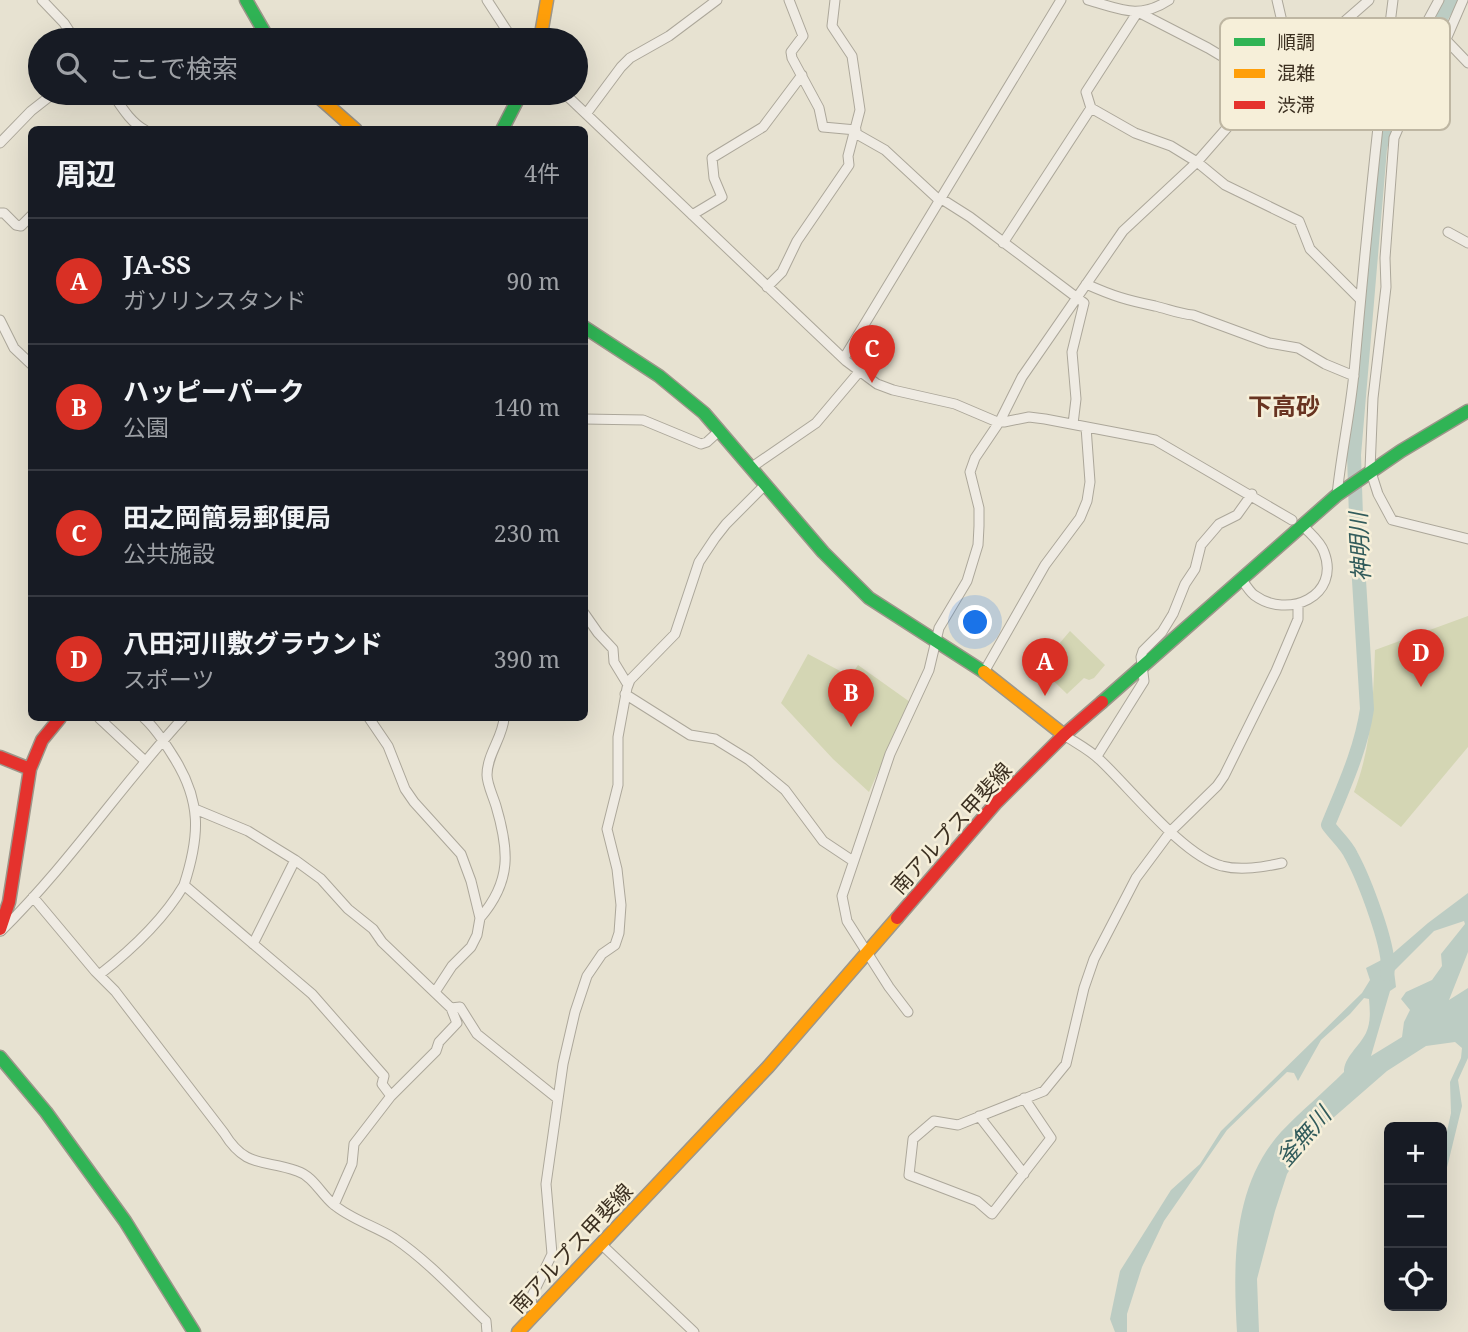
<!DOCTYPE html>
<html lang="ja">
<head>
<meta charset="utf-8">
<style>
  body { margin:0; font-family:"Noto Serif","Noto Sans JP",serif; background:#242831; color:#f1f3f6 }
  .controls { position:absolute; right:21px; bottom:21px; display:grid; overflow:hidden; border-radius:10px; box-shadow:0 7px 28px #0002 }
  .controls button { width:63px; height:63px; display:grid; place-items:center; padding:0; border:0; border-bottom:2px solid #363941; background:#171b24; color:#f1f3f6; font:35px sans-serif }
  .you { position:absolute; left:976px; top:623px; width:24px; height:24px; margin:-18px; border:5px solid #fff; border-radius:50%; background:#1a73e8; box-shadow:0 0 0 10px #1a73e833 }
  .badge { display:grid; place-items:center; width:46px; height:46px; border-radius:50%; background:#d93025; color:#fff; font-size:23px; font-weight:700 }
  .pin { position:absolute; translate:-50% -58px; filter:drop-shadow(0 2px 4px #0008) }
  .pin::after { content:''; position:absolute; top:37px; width:24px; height:21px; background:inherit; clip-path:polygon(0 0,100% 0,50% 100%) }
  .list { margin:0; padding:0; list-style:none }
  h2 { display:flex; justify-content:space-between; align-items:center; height:91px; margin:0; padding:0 28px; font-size:30px }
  h2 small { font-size:23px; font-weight:400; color:#9ea1a6 }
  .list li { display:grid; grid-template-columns:46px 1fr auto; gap:21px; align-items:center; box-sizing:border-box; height:126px; padding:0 28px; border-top:2px solid #363941 }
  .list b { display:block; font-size:26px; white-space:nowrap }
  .list p { margin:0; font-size:23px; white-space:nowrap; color:#9ea1a6 }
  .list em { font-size:23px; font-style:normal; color:#9ea1a6 }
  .icon { flex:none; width:38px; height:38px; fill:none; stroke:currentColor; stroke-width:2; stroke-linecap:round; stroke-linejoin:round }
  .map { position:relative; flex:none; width:1468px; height:1332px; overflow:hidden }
  .search { position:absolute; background:#171b24; box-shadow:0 7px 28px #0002; left:28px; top:28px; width:560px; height:77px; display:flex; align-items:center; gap:18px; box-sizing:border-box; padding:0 24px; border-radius:38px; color:#9ea1a6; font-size:26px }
  .panel { position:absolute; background:#171b24; box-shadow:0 7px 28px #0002; left:28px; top:126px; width:560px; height:595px; border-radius:10px }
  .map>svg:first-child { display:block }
</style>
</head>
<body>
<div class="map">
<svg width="1468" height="1332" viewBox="0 0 1468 1332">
  <rect width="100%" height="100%" fill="#e7e2d1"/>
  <path fill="#d4d6b4" d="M 1468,616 L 1468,747 L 1401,827 L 1354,792 C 1372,746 1373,700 1375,650 Z
    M 1070,631 L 1105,665 L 1094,678 L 1089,680 L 1084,678 L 1067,694 L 1034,662 L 1041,655 L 1047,658 Z
    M 808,654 L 842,672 L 854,671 L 858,665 L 910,702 L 869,792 L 833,759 L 781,703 Z"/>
  <path fill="#bcccc3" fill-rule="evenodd" d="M 1468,893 L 1468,952 L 1449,1000 L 1468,988 L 1468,1058 L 1458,1080 L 1462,1106 L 1442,1188 L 1442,1154 L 1451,1113 L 1450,1082 L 1461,1058 L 1462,1048 L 1455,1042 L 1426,1046 L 1387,1071 L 1310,1138 L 1287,1174 L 1275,1211 L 1257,1279 L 1259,1332 L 1237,1332 C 1233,1264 1232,1186 1281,1132 C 1301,1111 1324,1092 1344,1072 C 1344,1057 1359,1047 1366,1033 C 1371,1022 1370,1011 1369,999 L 1364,998 L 1350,1014 L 1321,1040 L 1298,1081 L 1294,1073 L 1287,1072 L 1227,1130 L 1164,1221 L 1142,1267 L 1127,1314 L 1127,1332 L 1115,1332 L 1110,1319 L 1120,1271 L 1171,1190 L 1200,1164 L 1221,1131 L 1362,993 L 1370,980 L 1366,968 L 1391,955 L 1428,923 ZM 1464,921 L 1465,924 L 1441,954 L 1442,966 L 1432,980 L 1406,992 L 1401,999 L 1410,1010 L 1404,1022 L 1402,1037 L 1371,1056 L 1390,991 L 1396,987 L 1394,971 L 1434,931 Z"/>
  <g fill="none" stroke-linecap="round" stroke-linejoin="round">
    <path stroke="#bcccc3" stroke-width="14" d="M 1387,974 C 1393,952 1363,877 1351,855 C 1346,844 1335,835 1328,825 C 1343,788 1361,750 1367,709 L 1357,548 L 1354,455 L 1380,149 L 1387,119 L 1393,103 L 1451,0"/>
    <g stroke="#aca79a" stroke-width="11">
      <path id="street" d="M 42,0 L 64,23 L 75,40
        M 487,0 L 513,40
        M 789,0 L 803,36 L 791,52 L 792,58 L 819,108 L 823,127 L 856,130
        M 1088,0 C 1120,9 1139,20 1169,0
        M 1277,0 L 1290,56
        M 1463,0 L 1431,74 L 1411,98 L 1394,138 L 1385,258 L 1386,287 L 1373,398 L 1370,469 L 1378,494 L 1392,520 L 1468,539
        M 1140,13 L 1208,48 L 1265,82
        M 1447,41 L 1468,63
        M 112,93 C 121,106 130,122 145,130
        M 564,93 L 846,361 L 877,384 L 893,390 L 955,404 L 995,421 L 1004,422 L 1029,417 L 1045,419 L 1155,440 L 1292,520
        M 1382,94 L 1400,72 L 1439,0
        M 1091,108 L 1086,92 L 1137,13
        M 586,114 L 621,67 L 630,58 L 669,36 L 717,0
        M 855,133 L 885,150 L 939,200
        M 0,143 L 31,111 L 54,93
        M 940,198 L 970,217 L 1084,303 L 1072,352 L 1076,399 L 1073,424
        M 0,213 L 4,213 L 16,225 L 21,226 L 32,215
        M 692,215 L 722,197 L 714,178 L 712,158 L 763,127 L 802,75
        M 1448,232 L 1468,243
        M 1003,243 L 1091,108 L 1135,133 L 1171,146 L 1197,162 L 1225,185 L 1299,221 L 1310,249 L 1359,298
        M 1086,284 C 1113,296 1126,300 1155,306 C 1168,309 1179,314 1193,315 L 1269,343 L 1298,348 L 1325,364 L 1354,376
        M 767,287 L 782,272 L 797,241 L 849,165 L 848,156 L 860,110 L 852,56 L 832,26 L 835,0
        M 0,320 L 14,348 L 32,365
        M 844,358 L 1061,0
        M 584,419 L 643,420 L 701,444 L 707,442 L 719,431
        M 752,467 L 816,423 L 859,372
        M 1337,495 C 1341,455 1350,414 1354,373 C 1365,249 1377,124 1393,0
        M 1241,578 C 1245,584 1249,591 1254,595 C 1288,620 1341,596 1324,552 C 1321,543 1313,536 1307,530
        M 584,613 L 598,633 L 613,649 L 614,662 L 628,685
        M 984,672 L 1045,565 L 1080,518 L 1087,501 L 1090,482 L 1086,427
        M 625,694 L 690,735 L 715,739 L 749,760 L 785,790 L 823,841 L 853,861
        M 99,718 L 145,761
        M 144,718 C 156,729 165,743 173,756 C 202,801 200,836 184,885 L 312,994 L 384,1076 L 382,1084 L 391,1096
        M 369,718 L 388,746 L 405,789 L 414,802 L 461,854 L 471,881 L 480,918 L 477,935 L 471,947 L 452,966 L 435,992
        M 1064,735 C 1076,743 1090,750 1100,760 C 1130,788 1184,857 1222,866 C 1241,871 1263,867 1282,863
        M 1097,756 L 1144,681 L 1141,657 L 1143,651 L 1162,632 L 1173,614 L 1185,584 L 1195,569 L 1201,545 L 1219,524 L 1237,515 L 1252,494
        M 195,809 L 248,831 L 295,860 L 321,879 L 348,909 L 373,929 L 382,942 L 451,1008 L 457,1023 L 439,1042 L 436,1051 L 391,1096 L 354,1144 L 352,1164 L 334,1205
        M 33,897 L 95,971 L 115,991 L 224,1133 C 246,1169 264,1159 297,1171 C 313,1176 321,1194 333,1204 C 350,1219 375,1226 394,1238 C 428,1261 457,1293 486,1321 L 487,1332
        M 480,918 C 512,881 509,850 496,806 C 493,796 487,784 487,775 C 487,754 503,737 504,718
        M 1,931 C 68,865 120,787 183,718
        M 253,944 L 295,860
        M 99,975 C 130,951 164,919 184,885
        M 451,1008 L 460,1007 L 477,1034 L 558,1099
        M 908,1012 L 889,987 L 847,921 L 842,896 L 890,754 L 929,670 L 939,628 L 967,581 L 978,545 L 979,526 L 979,508 L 970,472 L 975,458 L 1000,421 L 1022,377 L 1123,231 L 1197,162 L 1290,56 L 1337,28 L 1369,0
        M 1024,1098 L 1051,1138 L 992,1214 L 977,1201 L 909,1175 L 913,1139 L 934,1121 L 958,1125 L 1044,1091 L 1066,1064 L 1084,988 L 1094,959 L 1136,878 L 1171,831 L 1217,786 L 1224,776 L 1276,671 L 1298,619 L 1298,604
        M 979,1116 L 1024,1174
        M 601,1244 L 694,1332
        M 537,1311 L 532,1305 L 531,1298 L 552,1254 L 546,1184 L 563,1064 L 575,1012 L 587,976 L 602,954 L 615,945 L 619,933 L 621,905 L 617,869 L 607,829 L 618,785 L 618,737 L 627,688 L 630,680 L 675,634 L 699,562 L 715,538 L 726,524 L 766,484"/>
    </g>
    <g stroke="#9c968a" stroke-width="15">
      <path id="fast" d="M 246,0 L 269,40
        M 502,130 L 521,93
        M 584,327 L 659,376 L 704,413 L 823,552 L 869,598 L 984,672
        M 1102,702 L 1337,495 L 1401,451 L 1468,411
        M 0,1057 L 46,1112 L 125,1221 L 194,1332"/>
    </g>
    <g stroke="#9c968a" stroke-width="15">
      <path id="slow" d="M 540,40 L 547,0
        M 314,93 L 356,130
        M 984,672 L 1064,735
        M 518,1332 L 768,1067 L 897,918"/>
    </g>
    <g stroke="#9c968a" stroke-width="15">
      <path id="jam" d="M 0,757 L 30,769
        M 897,918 L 995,804 L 1064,735 L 1102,702
        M 0,929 L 9,902 L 30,769 L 42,740 L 60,718"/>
    </g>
    <use href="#street" stroke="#efebe3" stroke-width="9"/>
    <use href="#fast" stroke="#30b455" stroke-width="12"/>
    <use href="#slow" stroke="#ff9f0a" stroke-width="12"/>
    <use href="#jam" stroke="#e5322d" stroke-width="12"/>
  </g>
  <g text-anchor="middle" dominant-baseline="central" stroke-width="5" stroke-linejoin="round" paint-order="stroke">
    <g font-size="21" fill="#3c3021" stroke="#f6efd9">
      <text transform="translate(951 828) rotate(-48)">南アルプス甲斐線</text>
      <text transform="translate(571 1248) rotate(-47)">南アルプス甲斐線</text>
    </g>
    <g font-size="23" font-style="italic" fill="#315b5b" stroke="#f6efd9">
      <text transform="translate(1359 547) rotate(-93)">神明川</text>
      <text transform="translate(1303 1136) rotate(-49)">釜無川</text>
    </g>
    <g font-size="24" font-weight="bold" fill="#683421" stroke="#f6efd9">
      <text x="1284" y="405">下高砂</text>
    </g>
  </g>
  <rect x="1220" y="18" width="230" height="112" rx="10" fill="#f6efd9" stroke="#beb6a2" stroke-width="2"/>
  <rect x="1234" y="38" width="31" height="8" fill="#30b455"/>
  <rect x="1234" y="69" width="31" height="9" fill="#ff9f0a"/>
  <rect x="1234" y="101" width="31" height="8" fill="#e5322d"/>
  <g font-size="19" fill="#3c3021">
    <text x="1277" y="49">順調</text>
    <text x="1277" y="80">混雑</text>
    <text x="1277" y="112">渋滞</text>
  </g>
</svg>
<div class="controls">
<button>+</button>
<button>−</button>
<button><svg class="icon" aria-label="locate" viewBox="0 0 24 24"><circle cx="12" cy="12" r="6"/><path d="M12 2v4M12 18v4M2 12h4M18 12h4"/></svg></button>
</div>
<div class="you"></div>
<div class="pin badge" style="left:1045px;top:696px">A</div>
<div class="pin badge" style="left:851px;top:727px">B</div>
<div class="pin badge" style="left:872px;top:383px">C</div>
<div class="pin badge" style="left:1421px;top:687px">D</div>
<div class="search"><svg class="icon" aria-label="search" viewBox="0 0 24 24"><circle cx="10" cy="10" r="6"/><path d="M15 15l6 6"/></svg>ここで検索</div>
<section class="panel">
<h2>周辺<small>4件</small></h2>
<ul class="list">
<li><span class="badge">A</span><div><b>JA-SS</b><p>ガソリンスタンド</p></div><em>90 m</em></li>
<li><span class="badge">B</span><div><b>ハッピーパーク</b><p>公園</p></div><em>140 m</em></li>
<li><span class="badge">C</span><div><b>田之岡簡易郵便局</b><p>公共施設</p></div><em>230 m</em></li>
<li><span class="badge">D</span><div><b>八田河川敷グラウンド</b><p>スポーツ</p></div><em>390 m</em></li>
</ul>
</section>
</div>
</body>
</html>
